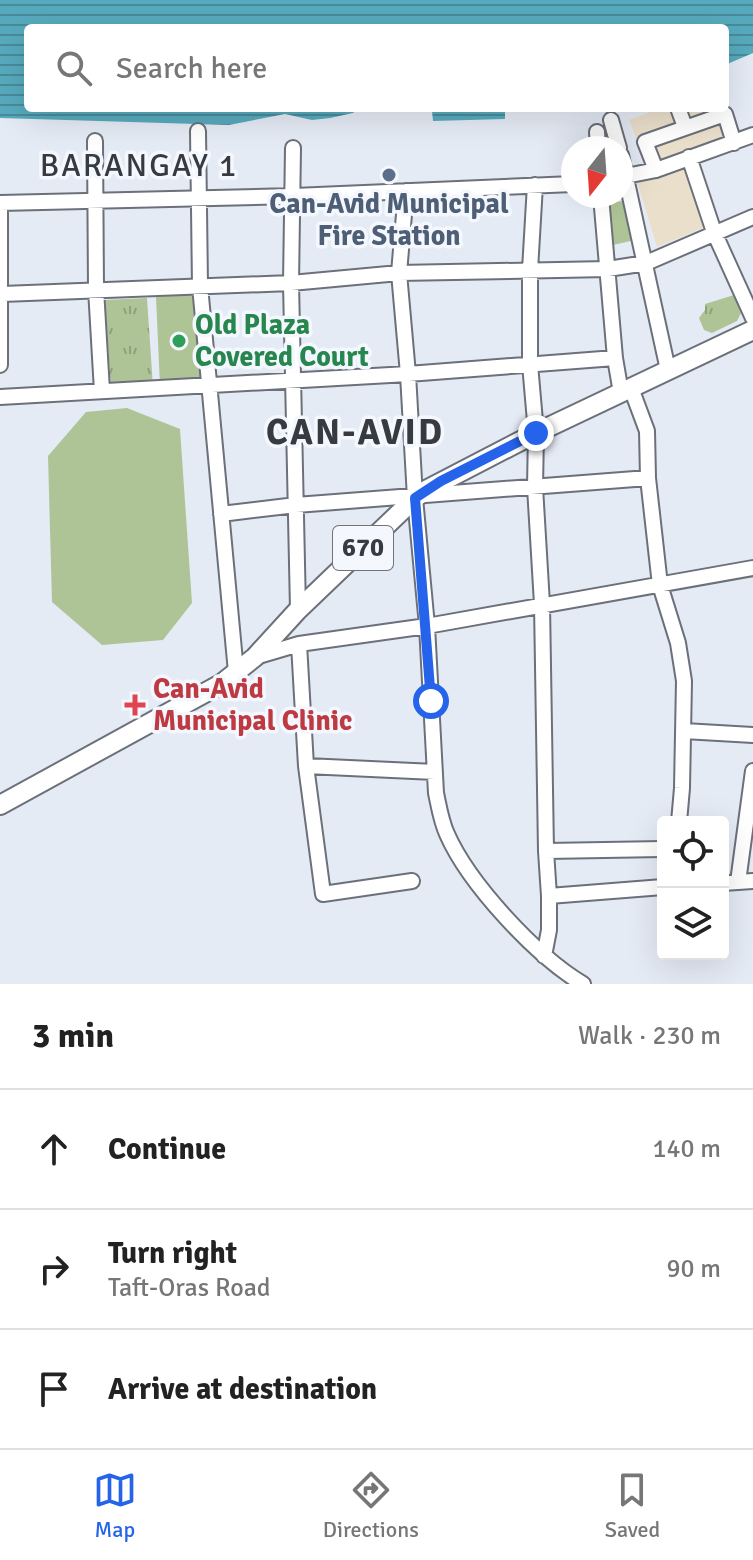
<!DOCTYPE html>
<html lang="en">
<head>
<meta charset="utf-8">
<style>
  body { margin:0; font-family:Signika,sans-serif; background:#f2f2f2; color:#222 }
  .controls { position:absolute; right:24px; bottom:24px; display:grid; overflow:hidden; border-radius:8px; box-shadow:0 8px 32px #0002 }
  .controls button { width:72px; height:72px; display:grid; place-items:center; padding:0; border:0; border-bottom:2px solid #e0e0e0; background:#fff; color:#222; font:40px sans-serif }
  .compass { position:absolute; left:561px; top:136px; width:72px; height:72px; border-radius:50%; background:#fff; box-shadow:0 8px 32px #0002; rotate:197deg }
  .stop { position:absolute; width:24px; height:24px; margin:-18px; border:6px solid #2563eb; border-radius:50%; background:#fff }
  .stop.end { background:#2563eb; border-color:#fff; box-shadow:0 2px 8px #0008 }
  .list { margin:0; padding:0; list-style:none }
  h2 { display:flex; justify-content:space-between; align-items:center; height:104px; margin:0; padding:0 32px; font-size:34px }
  h2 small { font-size:26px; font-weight:400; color:#767676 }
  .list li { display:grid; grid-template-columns:52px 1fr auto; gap:24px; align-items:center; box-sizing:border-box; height:120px; padding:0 32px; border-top:2px solid #e0e0e0 }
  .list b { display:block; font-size:30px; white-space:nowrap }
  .list p { margin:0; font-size:26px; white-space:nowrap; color:#767676 }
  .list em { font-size:26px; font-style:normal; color:#767676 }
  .icon { flex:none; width:44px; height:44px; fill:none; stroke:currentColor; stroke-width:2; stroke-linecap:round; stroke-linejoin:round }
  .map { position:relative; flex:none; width:753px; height:984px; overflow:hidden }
  .search { position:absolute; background:#fff; box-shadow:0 8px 32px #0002; left:24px; right:24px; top:24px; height:88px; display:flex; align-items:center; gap:20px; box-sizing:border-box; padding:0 28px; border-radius:8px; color:#767676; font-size:30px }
  .sheet { height:464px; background:#fff }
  nav { display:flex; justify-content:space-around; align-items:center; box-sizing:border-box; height:112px; border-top:2px solid #e0e0e0; background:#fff; font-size:22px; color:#767676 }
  nav a { display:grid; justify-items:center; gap:4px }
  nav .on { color:#2563eb }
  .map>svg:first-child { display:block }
</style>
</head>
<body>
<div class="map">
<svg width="753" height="984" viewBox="0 0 753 984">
  <defs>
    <pattern id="park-tufts" width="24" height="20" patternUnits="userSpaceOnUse" patternTransform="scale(2)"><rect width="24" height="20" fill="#aec496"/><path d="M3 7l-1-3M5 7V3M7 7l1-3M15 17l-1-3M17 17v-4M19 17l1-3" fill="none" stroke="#8ea07c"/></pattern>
    <pattern id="water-rules" width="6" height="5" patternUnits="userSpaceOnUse" patternTransform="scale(2)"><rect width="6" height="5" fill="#57aabd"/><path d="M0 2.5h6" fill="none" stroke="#498b9b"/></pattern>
  </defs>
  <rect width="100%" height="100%" fill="#e5ebf5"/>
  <path fill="#eadfcb" d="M 725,93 L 730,107 L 718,112 L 727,136 L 657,162 L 648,139 L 638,142 L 629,120 L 661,108 L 725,108 Z
    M 685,166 L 705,227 L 657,247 L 637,181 Z"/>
  <path fill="url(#park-tufts)" d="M 734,295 L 741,313 L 737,321 L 712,333 L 704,330 L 699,318 L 705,310 L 705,304 Z
    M 147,298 L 153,387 L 111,390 L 105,300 Z"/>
  <path fill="#aec496" d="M 628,200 L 635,240 L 613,245 L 606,204 Z
    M 198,294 L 204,384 L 160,386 L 156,297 Z
    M 127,408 L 180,429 L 192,603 L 163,640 L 102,645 L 52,602 L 48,456 L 86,412 Z"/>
  <path fill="url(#water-rules)" d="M 0,0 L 753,0 L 753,53 L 725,65 L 725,28 L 28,28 L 28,108 L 359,108 L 353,113 L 330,118 L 312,120 L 285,114 L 229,125 L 0,118 Z
    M 424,108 L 516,108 L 505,112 L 505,119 L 433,121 L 432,111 L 425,111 Z"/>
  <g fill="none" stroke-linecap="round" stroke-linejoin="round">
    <g stroke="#6b7079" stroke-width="18">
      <path id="minor" d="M 678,108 L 685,127
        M 611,120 L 619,148
        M 198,131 L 200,286 L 236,672
        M 597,132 L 598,148
        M 95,141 L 96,289 L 102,391
        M 293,148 L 291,283 L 298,610
        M 621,155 L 668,370
        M 689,157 L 714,232 L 753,318
        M 656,170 L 645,142 L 725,114 L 734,143
        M 621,177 L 656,170 L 753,135
        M 535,185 L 530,270 L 530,364 L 536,433 L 535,487 L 542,604 L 546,851 L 549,896 L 549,930 L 544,956
        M 406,191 L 399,273 L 408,374 L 415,498 L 427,626 L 436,793 C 439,807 441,821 447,834 C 469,884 536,956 583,984
        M 601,196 L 615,358 L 621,393
        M 0,203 L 294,196 L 573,184
        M 0,203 L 0,365
        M 2,294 L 291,283 L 399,273 L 608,269 L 646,263 L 753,217
        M 631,388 L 647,431 L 648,478 L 660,585 L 678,643 L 684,681 L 682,788 L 679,822
        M 0,397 L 408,374 L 615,358
        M 221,514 L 296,505 L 648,478
        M 299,644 L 306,766 L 435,772
        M 255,657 L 299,644 L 427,626 L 753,568
        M 684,731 L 753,735
        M 306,766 L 323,894 L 412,881
        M 546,851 L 663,849
        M 738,882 L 753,771
        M 723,883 L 753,881
        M 549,896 L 663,887"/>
    </g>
    <g stroke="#6b7079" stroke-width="22">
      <path id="major" d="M 0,805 L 221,684 L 255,657 L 298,610 L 415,498 L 426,490 L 536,433 L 753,330"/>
    </g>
    <use href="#minor" stroke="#fff" stroke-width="14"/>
    <use href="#major" stroke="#fff" stroke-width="18"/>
  </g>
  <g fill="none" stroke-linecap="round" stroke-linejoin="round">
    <path stroke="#2563eb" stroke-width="10" d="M 431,701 L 415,498 L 441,481 L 536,433"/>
  </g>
  <circle fill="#5c6f8a" stroke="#f4f8fe" stroke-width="3" cx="389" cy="175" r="8"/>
  <circle fill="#2e9e5b" stroke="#f4f8fe" stroke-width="3" cx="179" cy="341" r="8"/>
  <path fill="#e0444e" stroke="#f4f8fe" stroke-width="3" d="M131 693h8v8h8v8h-8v8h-8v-8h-8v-8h8z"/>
  <g text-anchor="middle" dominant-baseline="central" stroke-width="7" stroke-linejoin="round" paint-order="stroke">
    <rect fill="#f4f8fe" stroke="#707378" stroke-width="2" x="333" y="526" width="60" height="44" rx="6"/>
    <g font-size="26" font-weight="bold" fill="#373a3e">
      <text x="363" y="548">670</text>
    </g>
    <g font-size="28" font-weight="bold" fill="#4e5e75" stroke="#f4f8fe">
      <text x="389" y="204">Can-Avid Municipal<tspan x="389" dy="32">Fire Station</tspan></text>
    </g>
    <g font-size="28" font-weight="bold" fill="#27864d" stroke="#f4f8fe" text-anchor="start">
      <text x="195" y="325">Old Plaza<tspan x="195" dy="32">Covered Court</tspan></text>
    </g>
    <g font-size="28" font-weight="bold" fill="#be3a42" stroke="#f4f8fe" text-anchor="start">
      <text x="153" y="689">Can-Avid<tspan x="153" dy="32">Municipal Clinic</tspan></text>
    </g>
    <g font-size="32" letter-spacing="2" fill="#373a3e" stroke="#f4f8fe">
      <text x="139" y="165">BARANGAY 1</text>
    </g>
    <g font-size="36" font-weight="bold" letter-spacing="2" fill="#373a3e" stroke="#f4f8fe">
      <text x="355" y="432">CAN-AVID</text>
    </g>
  </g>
</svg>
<div class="controls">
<button><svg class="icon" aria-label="locate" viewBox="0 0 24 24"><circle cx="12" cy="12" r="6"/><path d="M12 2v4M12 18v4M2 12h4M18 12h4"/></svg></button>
<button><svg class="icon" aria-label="layers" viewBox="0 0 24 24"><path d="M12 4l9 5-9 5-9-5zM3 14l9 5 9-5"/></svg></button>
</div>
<svg class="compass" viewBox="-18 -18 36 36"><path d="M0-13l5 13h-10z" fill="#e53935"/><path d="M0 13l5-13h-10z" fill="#767676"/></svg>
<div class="stop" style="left:431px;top:701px"></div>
<div class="stop end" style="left:536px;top:433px"></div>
<div class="search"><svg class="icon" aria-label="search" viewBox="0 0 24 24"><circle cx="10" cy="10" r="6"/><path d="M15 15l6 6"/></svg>Search here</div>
</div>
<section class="sheet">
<h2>3 min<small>Walk · 230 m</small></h2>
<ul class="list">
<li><svg class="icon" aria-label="ahead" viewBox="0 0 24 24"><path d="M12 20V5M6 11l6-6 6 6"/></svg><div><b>Continue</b></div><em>140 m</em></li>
<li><svg class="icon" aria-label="right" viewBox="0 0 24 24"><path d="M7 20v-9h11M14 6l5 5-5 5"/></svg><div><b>Turn right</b><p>Taft-Oras Road</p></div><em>90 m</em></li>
<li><svg class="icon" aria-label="arrive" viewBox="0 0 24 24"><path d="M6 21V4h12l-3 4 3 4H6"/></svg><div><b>Arrive at destination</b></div></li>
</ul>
</section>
<nav>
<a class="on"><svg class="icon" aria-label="map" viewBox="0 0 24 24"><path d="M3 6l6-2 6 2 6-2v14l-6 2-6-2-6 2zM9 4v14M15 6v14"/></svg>Map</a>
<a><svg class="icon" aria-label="directions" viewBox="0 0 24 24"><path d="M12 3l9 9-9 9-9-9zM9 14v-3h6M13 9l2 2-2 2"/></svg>Directions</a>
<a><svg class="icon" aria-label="saved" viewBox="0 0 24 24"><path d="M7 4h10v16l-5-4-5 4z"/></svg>Saved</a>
</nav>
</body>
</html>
